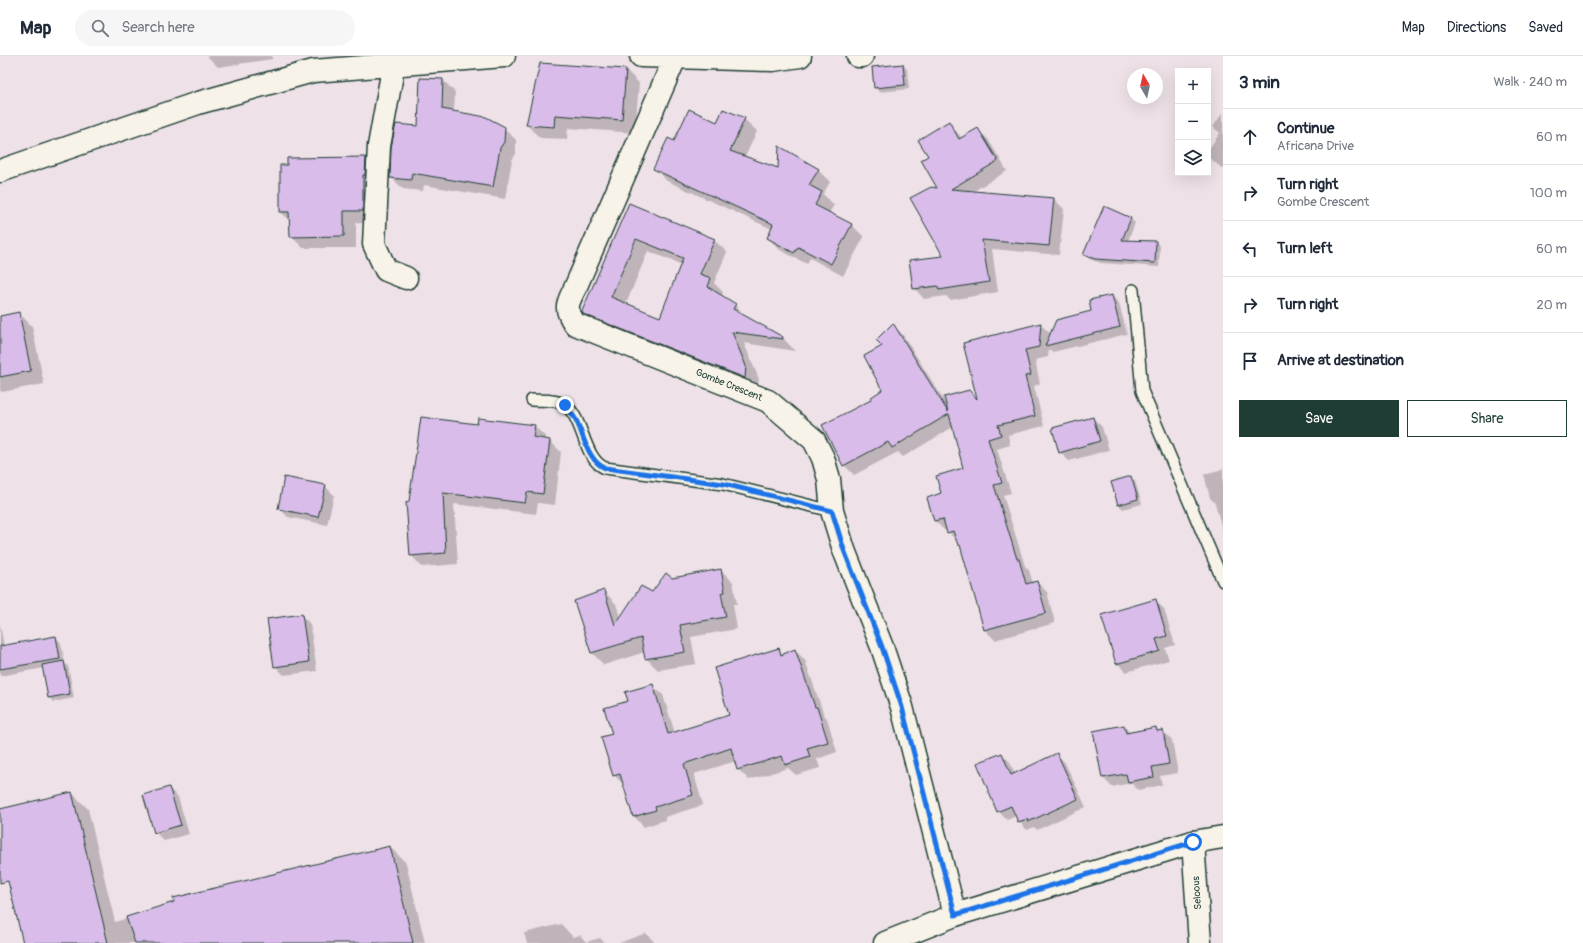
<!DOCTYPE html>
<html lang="en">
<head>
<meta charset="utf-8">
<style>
  body { margin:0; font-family:Pangolin,sans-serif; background:#f6f6f7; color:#1f2937 }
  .controls { position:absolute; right:12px; top:12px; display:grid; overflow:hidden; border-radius:0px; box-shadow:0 4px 16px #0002 }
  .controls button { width:36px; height:36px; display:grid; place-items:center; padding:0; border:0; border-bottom:1px solid #e0e1e3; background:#fff; color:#1f2937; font:20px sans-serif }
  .compass { position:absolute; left:1127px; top:12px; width:36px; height:36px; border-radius:50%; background:#fff; box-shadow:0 4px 16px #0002; rotate:351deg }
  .stop { position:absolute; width:12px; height:12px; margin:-9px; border:3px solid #1a73e8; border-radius:50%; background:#fff }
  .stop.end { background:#1a73e8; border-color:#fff; box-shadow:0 1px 4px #0008 }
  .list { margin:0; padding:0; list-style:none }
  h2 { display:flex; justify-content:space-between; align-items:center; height:52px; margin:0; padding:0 16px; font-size:17px }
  h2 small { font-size:13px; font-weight:400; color:#747a83 }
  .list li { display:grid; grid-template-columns:26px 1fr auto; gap:12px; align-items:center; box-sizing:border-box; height:56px; padding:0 16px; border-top:1px solid #e0e1e3 }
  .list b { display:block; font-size:15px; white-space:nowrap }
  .list p { margin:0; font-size:13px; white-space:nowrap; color:#747a83 }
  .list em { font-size:13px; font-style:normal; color:#747a83 }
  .actions { display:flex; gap:8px; padding:12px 16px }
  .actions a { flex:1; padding:9px 0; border:1px solid #1f3d34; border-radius:0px; text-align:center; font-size:14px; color:#1f3d34 }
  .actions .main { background:#1f3d34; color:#fff }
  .icon { flex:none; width:22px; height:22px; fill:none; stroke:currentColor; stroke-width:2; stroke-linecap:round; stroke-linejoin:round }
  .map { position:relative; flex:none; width:1223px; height:887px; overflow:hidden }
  header { display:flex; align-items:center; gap:24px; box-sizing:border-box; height:56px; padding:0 20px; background:#fff; border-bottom:1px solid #e0e1e3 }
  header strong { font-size:19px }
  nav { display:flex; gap:22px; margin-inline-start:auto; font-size:14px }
  .search { width:280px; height:36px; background:#f6f6f7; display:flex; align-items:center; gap:10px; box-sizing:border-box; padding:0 14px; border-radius:22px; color:#747a83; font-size:15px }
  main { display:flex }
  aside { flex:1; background:#fff }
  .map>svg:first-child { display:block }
</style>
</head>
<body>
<header>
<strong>Map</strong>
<div class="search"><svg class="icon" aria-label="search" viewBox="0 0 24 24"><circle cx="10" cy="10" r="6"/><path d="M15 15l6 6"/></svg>Search here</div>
<nav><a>Map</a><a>Directions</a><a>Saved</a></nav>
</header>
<main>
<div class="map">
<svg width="1223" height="887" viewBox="0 0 1223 887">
  <rect width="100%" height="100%" fill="#eee2e8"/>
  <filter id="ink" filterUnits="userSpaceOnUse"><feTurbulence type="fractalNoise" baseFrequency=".025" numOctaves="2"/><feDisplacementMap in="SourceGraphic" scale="8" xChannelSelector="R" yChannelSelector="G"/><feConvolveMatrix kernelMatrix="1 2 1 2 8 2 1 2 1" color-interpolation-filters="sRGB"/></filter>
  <g filter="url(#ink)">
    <path fill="#0003" fill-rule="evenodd" d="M 207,0 L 272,0 L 272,3 L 218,11 Z
      M 541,8 L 626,14 L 639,27 L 635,77 L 568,72 L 567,83 L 540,82 L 527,69 Z
      M 903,9 L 907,13 L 909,33 L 879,36 L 875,31 Z
      M 443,24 L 455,36 L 454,56 L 504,72 L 516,84 L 516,98 L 512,104 L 505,143 L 424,129 L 423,135 L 403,133 L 391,121 Z
      M 1223,56 L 1223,113 L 1208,101 L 1208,94 L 1220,77 L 1213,71 Z
      M 744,63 L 757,75 L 745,101 L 779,114 L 818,114 L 830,126 L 823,138 L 834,149 L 829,157 L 852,169 L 864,181 L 843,220 L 810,202 L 807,208 L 780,194 L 768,182 L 772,173 L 667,125 L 655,113 L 675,87 L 718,67 Z
      M 949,67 L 962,82 L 977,73 L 988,83 L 1007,115 L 972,136 L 1054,143 L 1064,153 L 1059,199 L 992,193 L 998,236 L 950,244 L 946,240 L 924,243 L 914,232 L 944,200 L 939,133 L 929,100 Z
      M 366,102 L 377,114 L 375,167 L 356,167 L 356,192 L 303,192 L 291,180 L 290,165 L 281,156 Z
      M 629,148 L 714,184 L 727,196 L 714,227 L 723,236 L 722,240 L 735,248 L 747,262 L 783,282 L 795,295 L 744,287 L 759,323 L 757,334 L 597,270 L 584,257 ZM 648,195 L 682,209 L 660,263 L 626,248 Z
      M 1105,152 L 1131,163 L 1135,167 L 1128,185 L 1155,186 L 1160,190 L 1159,211 L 1101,207 L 1089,203 L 1085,199 Z
      M 1112,240 L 1119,247 L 1127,278 L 1053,296 L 1049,293 L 1048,301 L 1035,304 L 1040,328 L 1034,330 L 1044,370 L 1008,379 L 1010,389 L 997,393 L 1011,437 L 1003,439 L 1025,510 L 1029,514 L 1033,527 L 1037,526 L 1047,536 L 1055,567 L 995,584 L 985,574 L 962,492 L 947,474 L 945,475 L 935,465 L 928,442 L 943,438 L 964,413 L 953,371 L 903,401 L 898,396 L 854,419 L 844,409 L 872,344 L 883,335 L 883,291 L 893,269 L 903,279 L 947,349 L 979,346 L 964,287 L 1041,269 L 1051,278 L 1092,256 Z
      M 19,257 L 32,270 L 44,328 L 2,336 L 0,334 L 0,261 Z
      M 1093,362 L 1102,371 L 1109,394 L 1069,405 L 1060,396 Z
      M 478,369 L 534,370 L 546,381 L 545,384 L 550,385 L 561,396 L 555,449 L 538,447 L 536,458 L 454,448 L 458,508 L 422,511 L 411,499 L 410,446 Z
      M 1223,413 L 1223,477 L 1215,447 L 1210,442 L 1204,418 Z
      M 1130,421 L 1135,425 L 1142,448 L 1123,453 L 1119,449 Z
      M 325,430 L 334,439 L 327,469 L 288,461 L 279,452 Z
      M 721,514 L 733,526 L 737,548 L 733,548 L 737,573 L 691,581 L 696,608 L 658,614 L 646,602 L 645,596 L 604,609 L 592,597 L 575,545 L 604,535 L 616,548 L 621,563 L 672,523 Z
      M 1155,544 L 1164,553 L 1175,589 L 1165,592 L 1169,604 L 1126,616 L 1117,607 Z
      M 301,559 L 310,568 L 317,615 L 284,619 L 275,610 Z
      M 0,568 L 4,590 L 56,581 L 61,587 L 65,607 L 68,610 L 74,642 L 53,646 L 49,641 L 44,612 L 0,620 Z
      M 778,593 L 784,599 L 795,594 L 805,604 L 824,659 L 827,662 L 837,696 L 817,703 L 820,712 L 796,719 L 788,712 L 749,724 L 738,713 L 736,705 L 694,718 L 703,749 L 665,761 L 665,764 L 644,771 L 634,760 L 625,730 L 614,719 L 613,678 L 629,645 L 652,629 L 663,639 L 675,677 L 730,660 Z
      M 1124,670 L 1130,677 L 1156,672 L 1159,676 L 1163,675 L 1172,684 L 1178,717 L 1160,720 L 1162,729 L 1138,734 L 1131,727 L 1112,731 L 1103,722 L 1094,676 Z
      M 1002,698 L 1010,706 L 1015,718 L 1057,698 L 1065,707 L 1086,751 L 1037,774 L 1034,771 L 1027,774 L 1019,765 L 1016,760 L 1007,764 L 998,755 Z
      M 169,732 L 178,741 L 189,778 L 164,785 L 155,776 Z
      M 72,737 L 88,753 L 115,866 L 175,847 L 390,791 L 406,807 L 425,887 L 26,887 L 0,778 L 0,754 Z
      M 561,868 L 573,881 L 580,879 L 586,886 L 600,882 L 605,887 L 527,887 L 524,877 Z
      M 646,877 L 655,887 L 619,887 Z"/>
    <path fill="#d9bce9" stroke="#1f3d34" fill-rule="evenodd" d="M 540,7 L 626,13 L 622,64 L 555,59 L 554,71 L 526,69 Z
      M 903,8 L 905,29 L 874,32 L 872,11 Z
      M 420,22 L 443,23 L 442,53 L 486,61 L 505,71 L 504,86 L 500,92 L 493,131 L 412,117 L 411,124 L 390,122 L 391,91 L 396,68 L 418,70 Z
      M 689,53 L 717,66 L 723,53 L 745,62 L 730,95 L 778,112 L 779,90 L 819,113 L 809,129 L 822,136 L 815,149 L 852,168 L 831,208 L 798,191 L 794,197 L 767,182 L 773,168 L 653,113 L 668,82 L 674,85 Z
      M 949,65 L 959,83 L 978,72 L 998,105 L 951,133 L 1054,142 L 1049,190 L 982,184 L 989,226 L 939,234 L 938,230 L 913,233 L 909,204 L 943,200 L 910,142 L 931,131 L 937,132 L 921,104 L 928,100 L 918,84 Z
      M 366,101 L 365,119 L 363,119 L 363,155 L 344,155 L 344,180 L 290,181 L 289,156 L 280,156 L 280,109 L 287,109 L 287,102 Z
      M 629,147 L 715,183 L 700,218 L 711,222 L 708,231 L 736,248 L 733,253 L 783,281 L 783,283 L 732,276 L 746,310 L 745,322 L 583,258 L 582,255 ZM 636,183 L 683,202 L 660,261 L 611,241 Z
      M 1104,150 L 1131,162 L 1122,184 L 1156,185 L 1155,207 L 1095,203 L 1083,199 Z
      M 1112,239 L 1120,271 L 1045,290 L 1056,264 L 1091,255 L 1089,244 Z
      M 19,256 L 31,315 L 0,321 L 0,260 Z
      M 893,267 L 948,356 L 944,341 L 969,334 L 977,343 L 963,287 L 1041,267 L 1039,291 L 1025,294 L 1031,319 L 1025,320 L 1035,360 L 998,369 L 1001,379 L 988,383 L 1002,427 L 994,429 L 1017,503 L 1019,503 L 1026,528 L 1037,525 L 1046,557 L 984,574 L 960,489 L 958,489 L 953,475 L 947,477 L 943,463 L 934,465 L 927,442 L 941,437 L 936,420 L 963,412 L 949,358 L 892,392 L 888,386 L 843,410 L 822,369 L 871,344 L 870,342 L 882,334 L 864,300 L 882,290 L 876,284 Z
      M 421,361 L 477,368 L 478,362 L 535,369 L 533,381 L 550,384 L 543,438 L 527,436 L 525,447 L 443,437 L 446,497 L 410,500 L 406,446 L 409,445 Z
      M 1093,361 L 1100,385 L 1059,397 L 1052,372 Z
      M 1131,420 L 1138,443 L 1118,449 L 1111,426 Z
      M 284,421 L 326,429 L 318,461 L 278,453 Z
      M 721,513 L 725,536 L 721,537 L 726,561 L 680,569 L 685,596 L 645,603 L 641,582 L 591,597 L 574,545 L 604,534 L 615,569 L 641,530 L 652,536 L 666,517 L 672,522 Z
      M 1156,543 L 1167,580 L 1156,583 L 1160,595 L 1116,608 L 1101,559 Z
      M 302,558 L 309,606 L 274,611 L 267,563 Z
      M 56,580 L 60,603 L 0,613 L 0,590 Z
      M 779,592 L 781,599 L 795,593 L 815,651 L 817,651 L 828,686 L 807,692 L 810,701 L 785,709 L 782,700 L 737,714 L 731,692 L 684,708 L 693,739 L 655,751 L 656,754 L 633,761 L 620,718 L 613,720 L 601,681 L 612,678 L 604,652 L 628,645 L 625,636 L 653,628 L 668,678 L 729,659 L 714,612 Z
      M 64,605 L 70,638 L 48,642 L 42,609 Z
      M 1124,669 L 1126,677 L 1156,671 L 1157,675 L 1163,674 L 1169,708 L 1152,711 L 1154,721 L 1128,726 L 1126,718 L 1102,722 L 1093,675 Z
      M 1002,697 L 1011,719 L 1057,697 L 1078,743 L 1028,766 L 1027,763 L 1018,766 L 1011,750 L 997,756 L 977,707 Z
      M 169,731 L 181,769 L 154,777 L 143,739 Z
      M 72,736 L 108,887 L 23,887 L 8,825 L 0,827 L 0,753 Z
      M 390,790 L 413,887 L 135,887 L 126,861 L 174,846 L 173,842 Z"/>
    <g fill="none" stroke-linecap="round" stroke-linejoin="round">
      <g stroke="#1f3d34" stroke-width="14">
        <path id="service" d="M 1133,234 L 1142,335 L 1223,525
          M 532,344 C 542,345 554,343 563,348 C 584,359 582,402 605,412 L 723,428 L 832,455"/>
      </g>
      <g stroke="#1f3d34" stroke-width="25">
        <path id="minor" d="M 641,0 L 773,4 L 800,0
          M 858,0 L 862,0
          M 675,2 L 576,230 C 568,247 563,251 575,268 L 768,345 L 814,384 L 823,402 L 829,423 L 832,455 L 844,494 L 882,591 L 902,651 L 955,859
          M 394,7 L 379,90 L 374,188 L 386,214 L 406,222
          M 0,115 L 198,47 L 313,15 L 504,0
          M 1193,786 L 1200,887"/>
      </g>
      <g stroke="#1f3d34" stroke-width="25">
        <path id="primary" d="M 885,887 L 955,859 L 1193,786 L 1223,781"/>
      </g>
      <use href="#service" stroke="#f7f3e8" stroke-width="11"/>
      <use href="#minor" stroke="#f7f3e8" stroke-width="22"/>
      <use href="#primary" stroke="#f7f3e8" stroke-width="22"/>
    </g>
  </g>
  <g fill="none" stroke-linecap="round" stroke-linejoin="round" filter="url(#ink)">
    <path stroke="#1a73e8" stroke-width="5" d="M 565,349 C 569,354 573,359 576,364 C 584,380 588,405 605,412 L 724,428 L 832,455 L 844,494 L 882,591 L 902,651 L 955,859 L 1193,786"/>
  </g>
  <g text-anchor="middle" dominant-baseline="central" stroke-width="3" stroke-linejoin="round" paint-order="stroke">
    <g font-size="10" fill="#1f3d34" stroke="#f7f3e8">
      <text transform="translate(729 329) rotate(22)">Gombe Crescent</text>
      <text transform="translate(1197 837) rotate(-94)">Seloous</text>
    </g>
  </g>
</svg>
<div class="controls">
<button>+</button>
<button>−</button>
<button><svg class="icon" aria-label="layers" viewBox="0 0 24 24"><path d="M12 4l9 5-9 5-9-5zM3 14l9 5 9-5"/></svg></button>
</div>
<svg class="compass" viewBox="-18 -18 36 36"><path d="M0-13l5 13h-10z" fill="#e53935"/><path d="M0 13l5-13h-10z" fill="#747a83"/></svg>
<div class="stop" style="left:1193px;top:786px"></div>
<div class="stop end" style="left:565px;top:349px"></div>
</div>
<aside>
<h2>3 min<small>Walk · 240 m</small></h2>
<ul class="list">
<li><svg class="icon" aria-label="ahead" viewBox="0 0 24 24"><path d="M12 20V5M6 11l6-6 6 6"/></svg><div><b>Continue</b><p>Africana Drive</p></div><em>60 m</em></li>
<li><svg class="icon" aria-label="right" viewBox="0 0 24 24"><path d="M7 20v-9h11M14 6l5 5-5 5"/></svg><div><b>Turn right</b><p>Gombe Crescent</p></div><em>100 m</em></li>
<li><svg class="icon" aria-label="left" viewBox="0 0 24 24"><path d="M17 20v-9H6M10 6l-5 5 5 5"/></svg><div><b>Turn left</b></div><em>60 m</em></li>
<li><svg class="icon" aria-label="right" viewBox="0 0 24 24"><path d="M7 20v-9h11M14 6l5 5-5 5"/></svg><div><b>Turn right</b></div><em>20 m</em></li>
<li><svg class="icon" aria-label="arrive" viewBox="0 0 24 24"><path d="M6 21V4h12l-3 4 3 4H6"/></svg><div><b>Arrive at destination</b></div></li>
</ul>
<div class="actions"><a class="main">Save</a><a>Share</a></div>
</aside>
</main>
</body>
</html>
